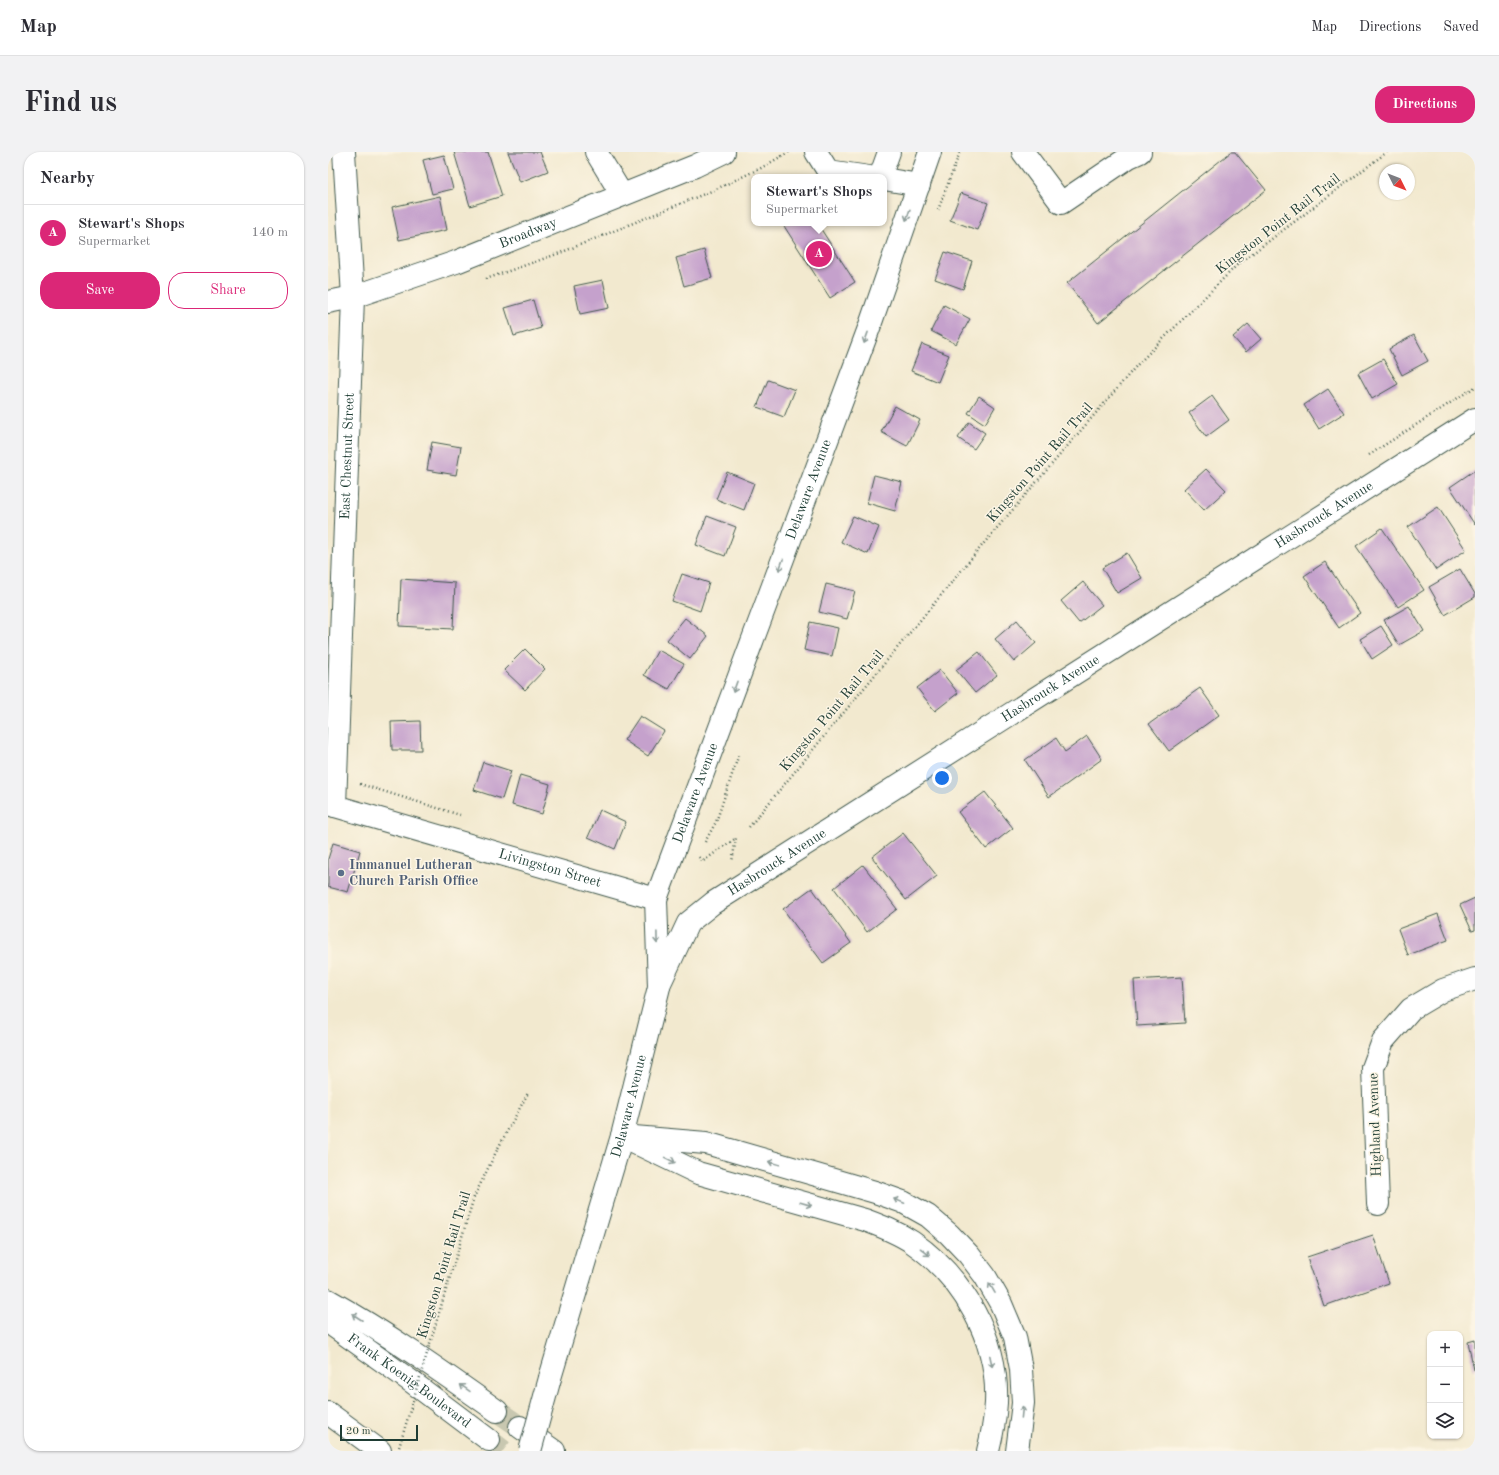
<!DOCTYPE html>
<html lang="en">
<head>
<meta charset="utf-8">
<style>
  body { margin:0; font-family:"Old Standard TT",serif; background:#f2f2f3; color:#2b2b33 }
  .controls { position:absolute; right:12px; bottom:12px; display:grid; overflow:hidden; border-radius:8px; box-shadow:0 1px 3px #0004 }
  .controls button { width:36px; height:36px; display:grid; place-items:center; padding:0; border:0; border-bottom:1px solid #e1e1e2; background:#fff; color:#2b2b33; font:20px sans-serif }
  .compass { position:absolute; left:1051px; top:12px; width:36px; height:36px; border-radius:50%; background:#fff; box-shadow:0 1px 3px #0004; rotate:132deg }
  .scale { position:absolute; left:12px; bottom:10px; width:78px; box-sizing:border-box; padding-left:4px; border:2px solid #1f3d34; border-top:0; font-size:11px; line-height:14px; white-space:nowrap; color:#1f3d34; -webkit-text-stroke:3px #fcf5e5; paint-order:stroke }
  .you { position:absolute; left:614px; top:626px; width:14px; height:14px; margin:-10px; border:3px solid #fff; border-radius:50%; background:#1a73e8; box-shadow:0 0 0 6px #1a73e833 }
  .badge { display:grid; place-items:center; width:26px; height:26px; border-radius:50%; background:#db2777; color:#fff; font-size:13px; font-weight:700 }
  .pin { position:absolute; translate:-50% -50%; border:2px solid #fff; box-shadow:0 1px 4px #0006 }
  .popup { position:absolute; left:423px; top:22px; width:136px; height:52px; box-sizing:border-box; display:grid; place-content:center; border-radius:8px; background:#fff; filter:drop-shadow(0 1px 3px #0005); font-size:13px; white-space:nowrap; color:#7c7c81 }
  .popup b { font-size:15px; color:#2b2b33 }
  .popup::after { content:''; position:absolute; left:50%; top:100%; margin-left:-8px; border:8px solid transparent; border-top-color:#fff }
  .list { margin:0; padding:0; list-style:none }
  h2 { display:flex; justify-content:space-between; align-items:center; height:52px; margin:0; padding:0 16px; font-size:17px }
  h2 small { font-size:13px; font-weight:400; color:#7c7c81 }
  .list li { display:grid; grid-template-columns:26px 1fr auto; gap:12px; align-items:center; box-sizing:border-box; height:56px; padding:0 16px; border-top:1px solid #e1e1e2 }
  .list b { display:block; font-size:15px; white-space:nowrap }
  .list p { margin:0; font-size:13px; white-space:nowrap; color:#7c7c81 }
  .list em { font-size:13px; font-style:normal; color:#7c7c81 }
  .actions { display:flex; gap:8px; padding:12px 16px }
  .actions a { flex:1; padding:9px 0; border:1px solid #db2777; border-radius:16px; text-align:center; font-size:14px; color:#db2777 }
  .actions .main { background:#db2777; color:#fff }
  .icon { flex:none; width:22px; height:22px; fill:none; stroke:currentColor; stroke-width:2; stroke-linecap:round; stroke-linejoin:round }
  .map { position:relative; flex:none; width:1147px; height:1299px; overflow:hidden; border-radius:16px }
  header { display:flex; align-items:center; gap:24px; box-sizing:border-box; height:56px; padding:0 20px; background:#fff; border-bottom:1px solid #e1e1e2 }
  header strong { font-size:19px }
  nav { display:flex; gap:22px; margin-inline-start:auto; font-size:14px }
  .intro { display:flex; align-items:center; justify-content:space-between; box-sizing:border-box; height:96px; padding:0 24px }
  h1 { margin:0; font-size:28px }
  .button { padding:10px 18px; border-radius:16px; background:#db2777; color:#fff; font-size:14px; font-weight:700 }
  main { display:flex; gap:24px; padding:0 24px }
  aside { flex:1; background:#fff; border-radius:16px; box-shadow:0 1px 3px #0004 }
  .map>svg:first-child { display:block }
</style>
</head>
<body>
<header>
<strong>Map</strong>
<nav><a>Map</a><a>Directions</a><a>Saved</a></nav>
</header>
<div class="intro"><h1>Find us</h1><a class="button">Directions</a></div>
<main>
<aside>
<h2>Nearby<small></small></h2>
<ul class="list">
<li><span class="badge">A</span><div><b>Stewart's Shops</b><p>Supermarket</p></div><em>140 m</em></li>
</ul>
<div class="actions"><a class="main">Save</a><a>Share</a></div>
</aside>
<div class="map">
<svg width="1147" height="1299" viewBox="0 0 1147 1299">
  <rect width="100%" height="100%" fill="#fcf5e5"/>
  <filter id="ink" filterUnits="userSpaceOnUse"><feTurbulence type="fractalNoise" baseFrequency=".025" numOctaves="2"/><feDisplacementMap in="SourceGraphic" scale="8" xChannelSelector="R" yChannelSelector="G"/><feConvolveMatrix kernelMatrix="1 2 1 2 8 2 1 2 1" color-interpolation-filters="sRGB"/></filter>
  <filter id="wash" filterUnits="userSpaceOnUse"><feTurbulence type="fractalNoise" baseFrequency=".012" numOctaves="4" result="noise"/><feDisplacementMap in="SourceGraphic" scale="16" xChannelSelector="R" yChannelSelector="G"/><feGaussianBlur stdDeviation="0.9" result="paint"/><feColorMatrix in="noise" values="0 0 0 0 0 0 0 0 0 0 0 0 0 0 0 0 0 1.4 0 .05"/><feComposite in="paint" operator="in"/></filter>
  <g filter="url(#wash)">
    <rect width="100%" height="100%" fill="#f2e9cf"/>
    <g id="blocks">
      <path fill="#c5a1cc" d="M 126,0 L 160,0 L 174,44 L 142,54 Z
        M 180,0 L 212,0 L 220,19 L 192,30 Z
        M 903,0 L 907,0 L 938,38 L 770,171 L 739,131 Z
        M 116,3 L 125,37 L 104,42 L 95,8 Z
        M 633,41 L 660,51 L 649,78 L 622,68 Z
        M 112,44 L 119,78 L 71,88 L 64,55 Z
        M 460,71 L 489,71 L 527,130 L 502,146 L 456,74 Z
        M 376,98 L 384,126 L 356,134 L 348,106 Z
        M 617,100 L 644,109 L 635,137 L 607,127 Z
        M 275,128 L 281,156 L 252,162 L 246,134 Z
        M 205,148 L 213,176 L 186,184 L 177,156 Z
        M 616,153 L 642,167 L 628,192 L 603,179 Z
        M 920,172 L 933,187 L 918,200 L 905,185 Z
        M 1086,183 L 1100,209 L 1074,223 L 1061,197 Z
        M 594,192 L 621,203 L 610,230 L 583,219 Z
        M 1055,207 L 1070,232 L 1044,247 L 1030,221 Z
        M 440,228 L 467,238 L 456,265 L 429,255 Z
        M 1000,237 L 1016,261 L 991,277 L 976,253 Z
        M 651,244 L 667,255 L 657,272 L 640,261 Z
        M 884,244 L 901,268 L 878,285 L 861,261 Z
        M 567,254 L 592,268 L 579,294 L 553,280 Z
        M 641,270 L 657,281 L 646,297 L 630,286 Z
        M 104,290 L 133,295 L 128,323 L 99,318 Z
        M 878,317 L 898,338 L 876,358 L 856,337 Z
        M 1147,318 L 1147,373 L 1122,335 Z
        M 399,320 L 426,331 L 416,358 L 388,347 Z
        M 546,323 L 574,330 L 567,359 L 539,351 Z
        M 1110,355 L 1138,398 L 1108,418 L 1080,375 Z
        M 379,364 L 408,375 L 397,404 L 368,393 Z
        M 525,364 L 551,375 L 540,402 L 513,390 Z
        M 1054,376 L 1096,438 L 1070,455 L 1028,394 Z
        M 799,401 L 814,426 L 789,441 L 774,416 Z
        M 997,410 L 1032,461 L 1011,476 L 976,424 Z
        M 1132,417 L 1147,442 L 1147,445 L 1117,463 L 1101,435 Z
        M 354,422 L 381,431 L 372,459 L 344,449 Z
        M 73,427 L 127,431 L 125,477 L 71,474 Z
        M 755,430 L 774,453 L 751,471 L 733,449 Z
        M 498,432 L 527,439 L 519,467 L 491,460 Z
        M 1081,454 L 1096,479 L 1071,493 L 1056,468 Z
        M 357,466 L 380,484 L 362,507 L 339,488 Z
        M 689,468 L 708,491 L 686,510 L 667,487 Z
        M 482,470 L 510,476 L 504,504 L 476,498 Z
        M 1053,474 L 1065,493 L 1044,507 L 1032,487 Z
        M 197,497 L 217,517 L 197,538 L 176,518 Z
        M 330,498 L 356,512 L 341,537 L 316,523 Z
        M 651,500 L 669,523 L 647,541 L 628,518 Z
        M 612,518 L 630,541 L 607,559 L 589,536 Z
        M 872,536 L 891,563 L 841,599 L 821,572 Z
        M 312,564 L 336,579 L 320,604 L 296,588 Z
        M 92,569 L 93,598 L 64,598 L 63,570 Z
        M 759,584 L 774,607 L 721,645 L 697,608 L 728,586 L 737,600 Z
        M 155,610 L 183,619 L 174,647 L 146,638 Z
        M 192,623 L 222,632 L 214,662 L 184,653 Z
        M 657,640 L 685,676 L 658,697 L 630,660 Z
        M 272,658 L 298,670 L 287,697 L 260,685 Z
        M 575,681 L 609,724 L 578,748 L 544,705 Z
        M 5,691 L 32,699 L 20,740 L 0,735 L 0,707 Z
        M 535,713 L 569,757 L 539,780 L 506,736 Z
        M 484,736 L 523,791 L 495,811 L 455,757 Z
        M 1147,746 L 1147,778 L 1144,779 L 1132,753 Z
        M 1110,762 L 1120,788 L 1080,803 L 1070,777 Z
        M 854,825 L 857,871 L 809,874 L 806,828 Z
        M 1045,1083 L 1061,1131 L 996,1154 L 979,1105 Z
        M 1147,1188 L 1147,1218 L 1146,1218 L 1140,1190 Z"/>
    </g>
  </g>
  <g filter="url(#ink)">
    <use href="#blocks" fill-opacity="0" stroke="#3f574b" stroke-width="1"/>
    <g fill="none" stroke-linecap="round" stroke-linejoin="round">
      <path stroke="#c8c7b0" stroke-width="22" stroke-dasharray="22 11" stroke-linecap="butt" d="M 169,1259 L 192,1275
        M 161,1288 L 175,1299"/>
      <g stroke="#3f574b" stroke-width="24">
        <g id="minor">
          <path d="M 268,0 L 294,43"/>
          <path d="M 488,0 L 500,19 L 541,25"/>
          <path d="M 695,0 L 733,51 L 801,5 L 812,0"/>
          <path d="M 552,25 L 561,0"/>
          <path d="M 556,27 L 591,33"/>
          <path id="s1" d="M 0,652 L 328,747"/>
          <path id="s2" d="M 7,654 L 25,145 L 16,0"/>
          <path d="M 1050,1052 L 1045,916 L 1055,889 L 1083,857 L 1115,838 L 1147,827"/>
        </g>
      </g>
      <g stroke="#3f574b" stroke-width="24">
        <g id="major">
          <path id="s3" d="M 332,831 L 360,771 L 385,751 L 1147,267"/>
          <path d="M 294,984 L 378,991 L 547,1040 L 575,1050 L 600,1064 L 621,1082 L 641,1103 L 657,1124 L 673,1152 L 687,1185 L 693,1217 L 695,1251 L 689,1299"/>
          <path d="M 306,990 L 370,1021 L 537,1068 C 553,1074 569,1080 584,1090 C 635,1125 671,1188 668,1251 C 667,1267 664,1283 660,1299"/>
          <path d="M 0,1148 C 59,1181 114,1220 169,1259"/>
          <path id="s4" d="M 0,1170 L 84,1230 L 161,1288"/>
          <path id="s5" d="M 222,1226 L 294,984 L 331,835 L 328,747 L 541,176 L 602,0"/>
          <path d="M 0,1261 L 52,1299"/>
          <path d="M 192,1275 L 226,1299"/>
        </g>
      </g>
      <g stroke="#3f574b" stroke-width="24">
        <g id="highway">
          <path id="s6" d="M 0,150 L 25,145 L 128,110 L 367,14 L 396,0"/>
        </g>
      </g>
      <path stroke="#3f574b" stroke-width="2.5" stroke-dasharray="1 3" stroke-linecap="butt" d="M 610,58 L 632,0
        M 158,127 L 232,101 L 386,38 L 433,16 L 461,0
        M 1041,303 L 1147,235
        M 32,632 L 132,663
        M 421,675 L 657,390 L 810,212 L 909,113 L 1059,0
        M 377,690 L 388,670 L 411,602
        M 371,705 L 374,710 L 408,686 L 404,710
        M 111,1161 L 146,1045 L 169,998 L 200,941"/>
      <use href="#minor" stroke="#fff" stroke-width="22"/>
      <use href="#major" stroke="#fff" stroke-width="22"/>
      <use href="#highway" stroke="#fff" stroke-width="22"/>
      <g stroke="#3f574b" stroke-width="24" stroke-linecap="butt">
        <path id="major-bridge" d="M 202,1299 L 222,1226"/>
      </g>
      <path stroke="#3f574b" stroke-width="2.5" stroke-dasharray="1 3" stroke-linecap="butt" d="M 70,1299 L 111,1161"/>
      <use href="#major-bridge" stroke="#fff" stroke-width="22"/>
    </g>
    <defs><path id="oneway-shaft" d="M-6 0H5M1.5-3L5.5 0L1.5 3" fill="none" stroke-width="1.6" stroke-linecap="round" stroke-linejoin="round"/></defs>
    <g stroke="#8f9e9a">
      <use href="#oneway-shaft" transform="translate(580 63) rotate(109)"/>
      <use href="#oneway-shaft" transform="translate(538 186) rotate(110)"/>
      <use href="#oneway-shaft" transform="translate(453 413) rotate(110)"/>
      <use href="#oneway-shaft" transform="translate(407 535) rotate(110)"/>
      <use href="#oneway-shaft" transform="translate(329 786) rotate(89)"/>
      <use href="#oneway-shaft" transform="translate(342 1008) rotate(26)"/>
      <use href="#oneway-shaft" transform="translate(446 1011) rotate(-164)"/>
      <use href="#oneway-shaft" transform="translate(571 1049) rotate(-158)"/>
      <use href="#oneway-shaft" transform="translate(478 1052) rotate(16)"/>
      <use href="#oneway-shaft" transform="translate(597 1100) rotate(39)"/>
      <use href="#oneway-shaft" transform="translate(664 1136) rotate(-120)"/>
      <use href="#oneway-shaft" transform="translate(29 1165) rotate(-147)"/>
      <use href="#oneway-shaft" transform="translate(663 1209) rotate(78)"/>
      <use href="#oneway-shaft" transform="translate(137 1236) rotate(-145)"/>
      <use href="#oneway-shaft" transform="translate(694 1260) rotate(-84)"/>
    </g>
  </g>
  <circle fill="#5c6f8a" stroke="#fcf5e5" stroke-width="1.5" cx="13" cy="721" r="4"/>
  <g text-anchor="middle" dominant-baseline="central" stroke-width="3" stroke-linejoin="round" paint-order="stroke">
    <g font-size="14" fill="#1f3d34" stroke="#fcf5e5">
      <text transform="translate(950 72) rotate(-38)">Kingston Point Rail Trail</text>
      <text stroke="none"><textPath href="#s6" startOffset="212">Broadway</textPath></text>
      <text stroke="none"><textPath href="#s2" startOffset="350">East Chestnut Street</textPath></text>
      <text transform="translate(712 311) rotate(-49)">Kingston Point Rail Trail</text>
      <text stroke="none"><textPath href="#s5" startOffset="931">Delaware Avenue</textPath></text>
      <text stroke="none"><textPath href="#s3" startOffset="822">Hasbrouck Avenue</textPath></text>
      <text stroke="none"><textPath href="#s3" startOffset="498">Hasbrouck Avenue</textPath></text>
      <text transform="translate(504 559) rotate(-50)">Kingston Point Rail Trail</text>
      <text stroke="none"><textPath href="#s5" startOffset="607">Delaware Avenue</textPath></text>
      <text stroke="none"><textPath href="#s3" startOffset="174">Hasbrouck Avenue</textPath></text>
      <text stroke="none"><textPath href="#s1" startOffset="231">Livingston Street</textPath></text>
      <text stroke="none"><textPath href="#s5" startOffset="283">Delaware Avenue</textPath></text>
      <text transform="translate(1047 973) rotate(-92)">Highland Avenue</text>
      <text transform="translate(116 1113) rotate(-73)">Kingston Point Rail Trail</text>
      <text stroke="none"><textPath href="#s4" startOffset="100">Frank Koenig Boulevard</textPath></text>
    </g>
    <g font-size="14" font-weight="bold" fill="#4e5e75" stroke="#fcf5e5" text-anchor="start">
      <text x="21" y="713">Immanuel Lutheran<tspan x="21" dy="16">Church Parish Office</tspan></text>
    </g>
  </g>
</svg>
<div class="controls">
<button>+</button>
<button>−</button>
<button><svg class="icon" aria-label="layers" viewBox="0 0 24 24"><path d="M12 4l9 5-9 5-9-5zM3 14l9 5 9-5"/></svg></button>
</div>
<svg class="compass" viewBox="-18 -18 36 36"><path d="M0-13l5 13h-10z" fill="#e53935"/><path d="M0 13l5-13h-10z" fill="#7c7c81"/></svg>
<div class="scale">20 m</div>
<div class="you"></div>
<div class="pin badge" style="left:491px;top:102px">A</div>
<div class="popup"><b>Stewart's Shops</b>Supermarket</div>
</div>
</main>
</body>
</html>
